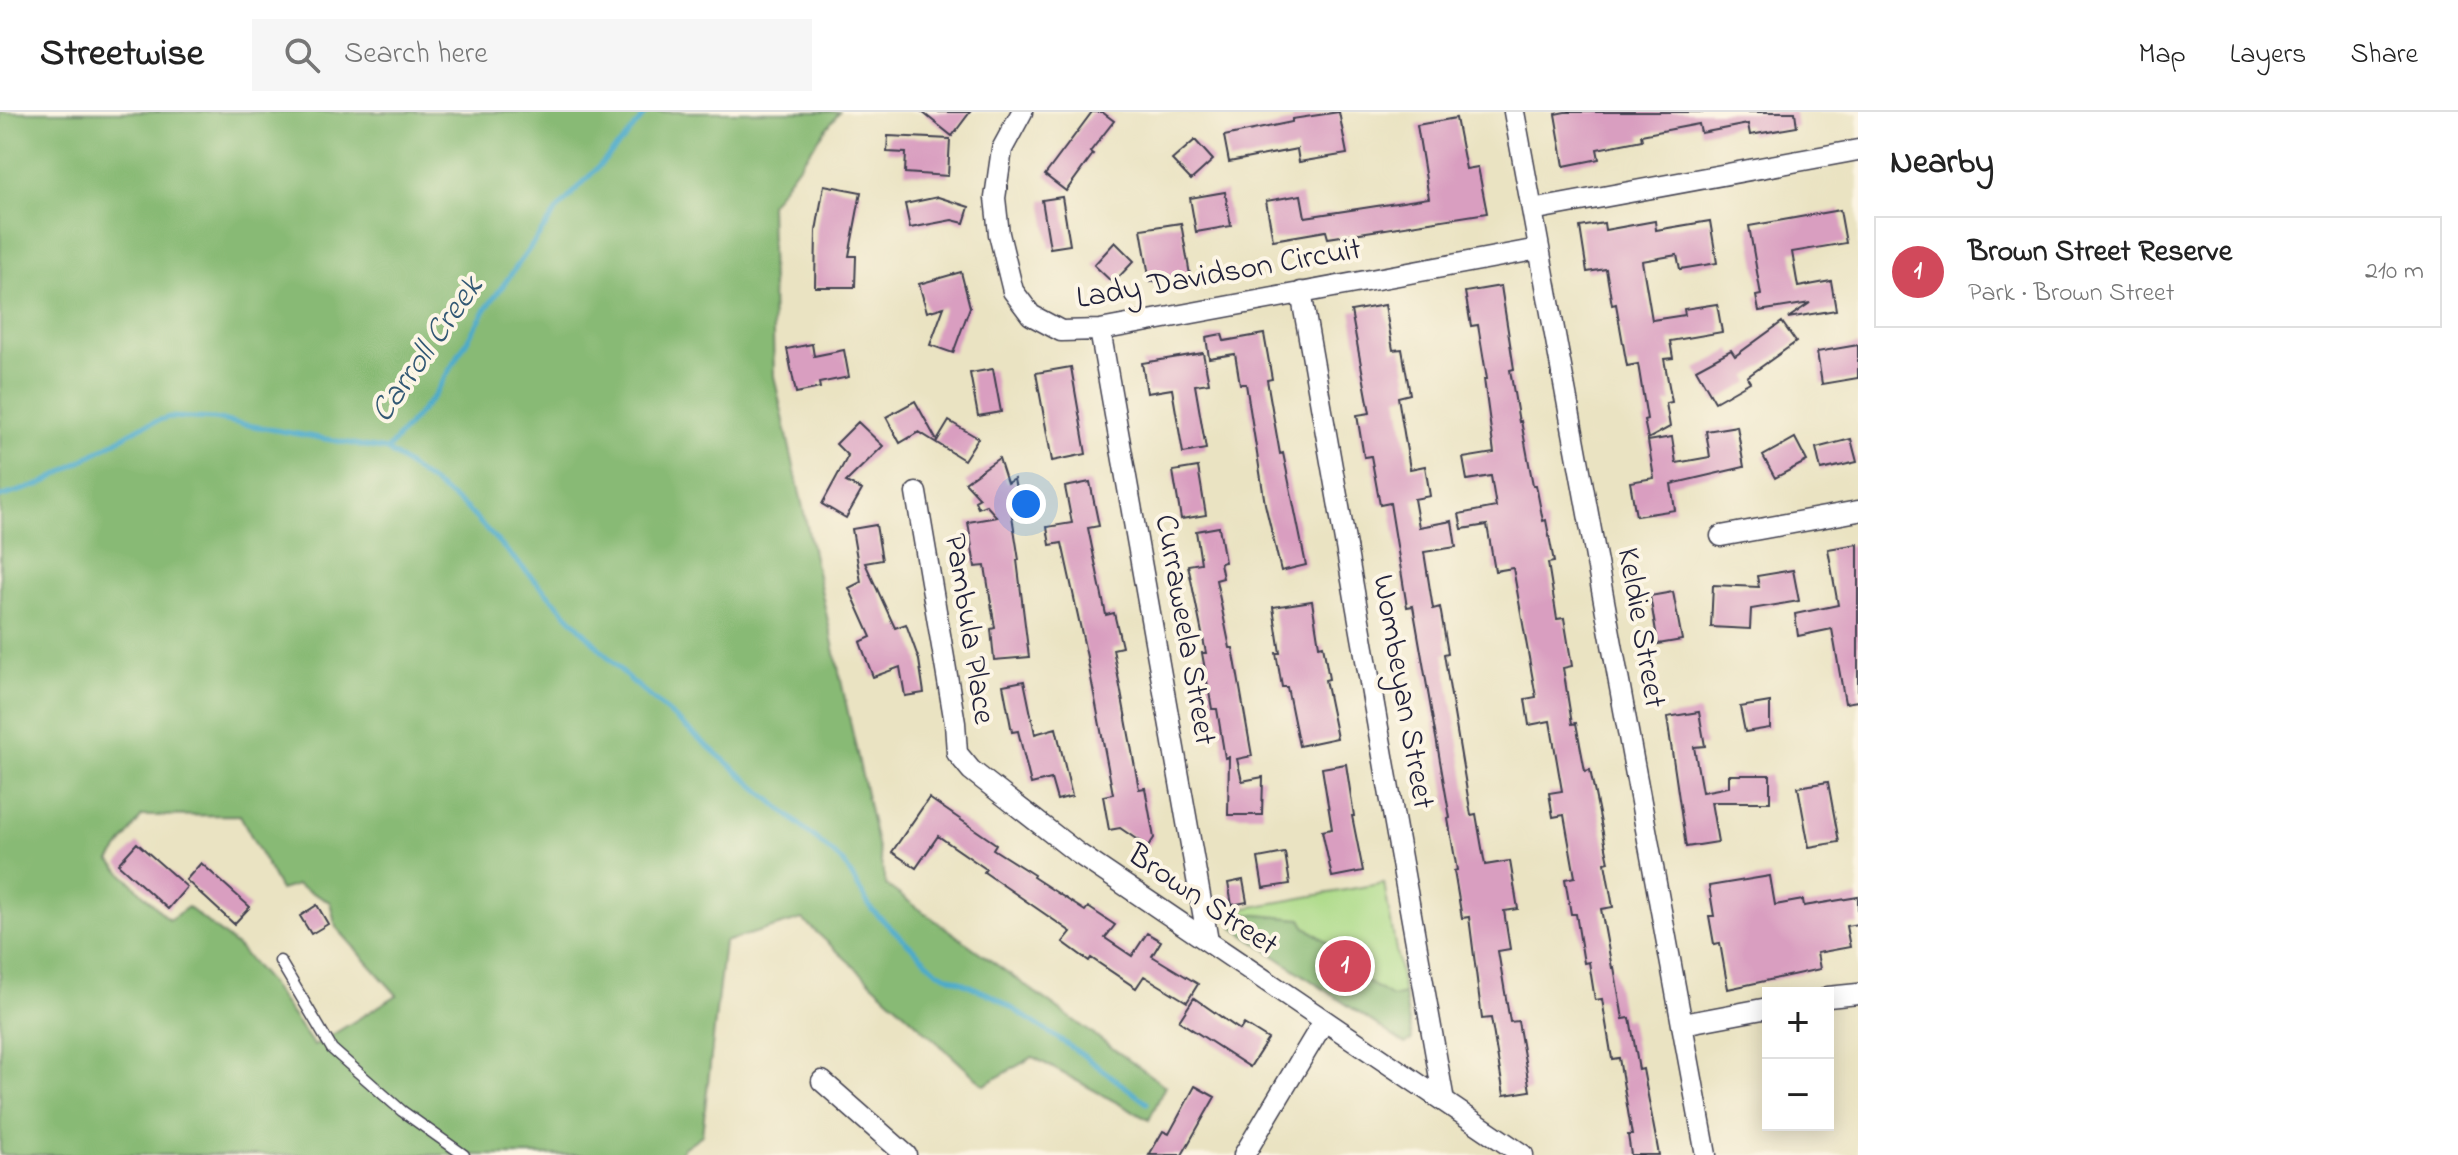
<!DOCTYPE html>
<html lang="en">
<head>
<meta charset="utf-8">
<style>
  body { margin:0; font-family:"Indie Flower",sans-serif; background:#f6f6f6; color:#222 }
  .controls { position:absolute; right:24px; bottom:24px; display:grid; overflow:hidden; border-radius:0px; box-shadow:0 4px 20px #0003 }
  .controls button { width:72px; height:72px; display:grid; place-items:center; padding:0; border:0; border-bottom:2px solid #e0e0e0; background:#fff; color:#222; font:40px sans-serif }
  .you { position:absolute; left:1026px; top:392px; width:28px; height:28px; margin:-20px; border:6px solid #fff; border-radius:50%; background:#1a73e8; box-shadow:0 0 0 12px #1a73e833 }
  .badge { display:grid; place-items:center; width:52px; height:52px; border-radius:50%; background:#d1495b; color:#fff; font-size:26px; font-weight:700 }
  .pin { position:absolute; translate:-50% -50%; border:4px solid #fff; box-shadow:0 2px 8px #0006 }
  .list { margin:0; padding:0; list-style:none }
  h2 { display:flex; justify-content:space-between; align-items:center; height:104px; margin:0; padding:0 32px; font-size:34px }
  h2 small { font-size:26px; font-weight:400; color:#767676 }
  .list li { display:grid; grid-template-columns:52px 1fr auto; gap:24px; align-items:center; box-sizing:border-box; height:112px; margin:0 16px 16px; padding:0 16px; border:2px solid #e0e0e0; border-radius:0px }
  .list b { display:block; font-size:30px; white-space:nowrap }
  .list p { margin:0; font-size:26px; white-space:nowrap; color:#767676 }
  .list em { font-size:26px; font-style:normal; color:#767676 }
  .icon { flex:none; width:44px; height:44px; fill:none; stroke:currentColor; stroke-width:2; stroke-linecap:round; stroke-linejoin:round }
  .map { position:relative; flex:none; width:1858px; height:1043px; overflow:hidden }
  header { display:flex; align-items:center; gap:48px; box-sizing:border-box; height:112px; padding:0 40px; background:#fff; border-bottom:2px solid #e0e0e0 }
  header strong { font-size:38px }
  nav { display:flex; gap:44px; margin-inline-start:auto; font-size:28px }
  .search { width:560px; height:72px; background:#f6f6f6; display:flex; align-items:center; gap:20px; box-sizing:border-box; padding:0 28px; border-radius:0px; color:#767676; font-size:30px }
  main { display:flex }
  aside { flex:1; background:#fff }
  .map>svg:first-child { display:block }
</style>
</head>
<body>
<header>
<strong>Streetwise</strong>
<div class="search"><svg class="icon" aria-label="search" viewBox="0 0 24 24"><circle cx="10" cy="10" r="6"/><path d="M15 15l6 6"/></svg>Search here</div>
<nav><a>Map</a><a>Layers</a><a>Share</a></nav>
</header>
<main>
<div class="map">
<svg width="1858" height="1043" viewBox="0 0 1858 1043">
  <rect width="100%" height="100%" fill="#fcf5e5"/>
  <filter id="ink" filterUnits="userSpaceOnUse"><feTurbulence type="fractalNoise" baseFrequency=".0125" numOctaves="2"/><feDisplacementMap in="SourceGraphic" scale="16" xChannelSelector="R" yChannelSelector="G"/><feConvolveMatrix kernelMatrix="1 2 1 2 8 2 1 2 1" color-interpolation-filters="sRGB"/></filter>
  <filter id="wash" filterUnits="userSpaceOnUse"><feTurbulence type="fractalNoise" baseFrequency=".006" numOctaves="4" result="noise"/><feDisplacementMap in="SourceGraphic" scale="32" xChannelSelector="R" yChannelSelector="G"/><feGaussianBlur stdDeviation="1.8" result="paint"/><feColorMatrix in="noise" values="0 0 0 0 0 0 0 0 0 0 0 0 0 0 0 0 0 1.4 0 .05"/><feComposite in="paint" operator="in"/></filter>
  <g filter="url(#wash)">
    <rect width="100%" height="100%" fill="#eae3c2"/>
    <path fill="#abda87" stroke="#667e61" stroke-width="2" d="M 1384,771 L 1412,928 L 1405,932 L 1234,816 L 1224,800 Z"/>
    <path fill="#88ba74" stroke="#556e58" stroke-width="2" fill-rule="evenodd" d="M 0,0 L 839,0 L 770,92 L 774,264 L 886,773 L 1165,974 L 1149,1008 L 1033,945 L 984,973 L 802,807 L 724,830 L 702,1023 L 682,1037 L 682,1043 L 0,1043 ZM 240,703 L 280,778 L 297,773 L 330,790 L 336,815 L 397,883 L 314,934 L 267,868 L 239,836 L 188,795 L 169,808 L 110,749 L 142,704 Z
      M 1224,800 L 1301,807 L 1305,814 L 1346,844 L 1363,867 L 1392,885 L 1404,882 L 1412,928 L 1405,932 L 1250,827 L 1234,816 Z"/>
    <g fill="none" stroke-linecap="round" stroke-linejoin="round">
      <path stroke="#4baaca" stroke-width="5" d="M 387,338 L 465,395 L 626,564 L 844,751 L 872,798 L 937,859 L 995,885 L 1080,941 L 1147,991
        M 0,385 L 42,372 L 142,314 L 169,305 L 214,307 L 387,338 L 434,284 L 486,197 L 558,97 L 623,29 L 647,0"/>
    </g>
    <g id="blocks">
      <path fill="#d99ec0" d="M 922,0 L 970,0 L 952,24 Z
        M 1092,0 L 1102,0 L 1114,9 L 1090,40 L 1093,42 L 1066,79 L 1045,63 Z
        M 1339,0 L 1347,42 L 1299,50 L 1297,37 L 1229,50 L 1224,24 L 1292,10 L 1292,7 Z
        M 1565,0 L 1795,0 L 1797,15 L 1750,23 L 1748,12 L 1701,21 L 1699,12 L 1641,23 L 1642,28 L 1597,37 L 1599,47 L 1564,54 L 1555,2 Z
        M 1456,6 L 1466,57 L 1478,55 L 1487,101 L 1328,126 L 1326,119 L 1273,128 L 1266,89 L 1301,83 L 1305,105 L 1429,86 L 1417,13 Z
        M 888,24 L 950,27 L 948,64 L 905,61 L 906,41 L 887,40 Z
        M 1195,28 L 1213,48 L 1191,68 L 1172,48 Z
        M 824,73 L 861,80 L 849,144 L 856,144 L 855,175 L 815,175 L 816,119 Z
        M 1225,80 L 1231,114 L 1196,120 L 1190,86 Z
        M 938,85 L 969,95 L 964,111 L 952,108 L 910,116 L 905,92 Z
        M 1062,85 L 1070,133 L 1050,136 L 1042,88 Z
        M 1840,98 L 1846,131 L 1792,140 L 1798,175 L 1831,169 L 1836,198 L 1788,206 L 1810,191 L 1759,199 L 1756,184 L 1761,183 L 1749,114 Z
        M 1655,109 L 1656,118 L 1710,109 L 1717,151 L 1680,157 L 1677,143 L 1642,149 L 1652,208 L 1685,203 L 1684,197 L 1717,192 L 1722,220 L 1670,229 L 1673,246 L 1664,247 L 1672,290 L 1666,291 L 1670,315 L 1648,327 L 1644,308 L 1647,307 L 1638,252 L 1627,254 L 1616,192 L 1612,193 L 1606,157 L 1587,160 L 1580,115 L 1604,111 L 1605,118 Z
        M 1181,111 L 1190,163 L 1150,170 L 1141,117 Z
        M 1115,130 L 1134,149 L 1113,171 L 1094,153 Z
        M 961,160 L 970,195 L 953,241 L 930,233 L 944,195 L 927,200 L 919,172 Z
        M 1501,174 L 1514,257 L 1510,258 L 1519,310 L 1521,309 L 1533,373 L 1536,373 L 1543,409 L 1546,408 L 1554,450 L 1548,451 L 1557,507 L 1564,506 L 1572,554 L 1563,556 L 1572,612 L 1576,611 L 1585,659 L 1590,658 L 1609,750 L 1605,751 L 1613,795 L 1601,797 L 1612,856 L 1614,855 L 1623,907 L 1630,906 L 1639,958 L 1643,957 L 1659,1043 L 1631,1043 L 1628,1023 L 1632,1023 L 1619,946 L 1612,947 L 1602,887 L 1595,888 L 1589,850 L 1584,851 L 1576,802 L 1571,802 L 1565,767 L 1575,765 L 1564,703 L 1553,705 L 1549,681 L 1562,679 L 1550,609 L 1529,613 L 1525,587 L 1536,585 L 1513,456 L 1495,459 L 1487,413 L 1462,417 L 1459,402 L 1496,395 L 1491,364 L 1467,368 L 1463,346 L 1494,341 L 1484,267 L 1487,267 L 1478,213 L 1471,214 L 1465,180 Z
        M 1385,193 L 1393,238 L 1402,237 L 1410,282 L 1398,285 L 1410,357 L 1425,354 L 1430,384 L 1414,387 L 1419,415 L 1452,409 L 1456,435 L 1424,440 L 1433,497 L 1440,495 L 1448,541 L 1444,542 L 1471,703 L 1476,702 L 1485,753 L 1510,749 L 1518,797 L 1504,799 L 1510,837 L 1498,839 L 1510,910 L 1518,909 L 1530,979 L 1504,983 L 1491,906 L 1482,907 L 1469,805 L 1462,806 L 1454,759 L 1457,758 L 1448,707 L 1450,706 L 1413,494 L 1407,495 L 1390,391 L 1380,393 L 1371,344 L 1364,345 L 1357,303 L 1370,301 L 1351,199 Z
        M 1782,210 L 1796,230 L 1747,265 L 1750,270 L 1715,290 L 1696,257 L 1731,238 L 1735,244 Z
        M 1222,222 L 1224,229 L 1264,222 L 1272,267 L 1267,268 L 1280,342 L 1283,341 L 1306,453 L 1281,459 L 1265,392 L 1246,272 L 1240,272 L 1235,242 L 1209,246 L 1206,225 Z
        M 812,232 L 814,244 L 844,238 L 849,265 L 819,271 L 820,276 L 796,281 L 787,237 Z
        M 1858,233 L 1858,266 L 1822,272 L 1817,240 Z
        M 1203,241 L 1209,271 L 1195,273 L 1206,337 L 1183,341 L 1172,277 L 1147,281 L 1142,251 Z
        M 1071,255 L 1086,342 L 1052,349 L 1036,261 Z
        M 993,257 L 1001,300 L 978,304 L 970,261 Z
        M 915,289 L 937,329 L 949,309 L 978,326 L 964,348 L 919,320 L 900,331 L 886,305 Z
        M 858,310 L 883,334 L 846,370 L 862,378 L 846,406 L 822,392 L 848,344 L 836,332 Z
        M 1737,314 L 1744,355 L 1671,372 L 1675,398 L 1636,404 L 1630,370 L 1654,366 L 1648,329 L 1672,325 L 1676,351 L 1710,345 L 1706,319 Z
        M 1795,326 L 1807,349 L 1775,366 L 1763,344 Z
        M 1851,327 L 1857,350 L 1821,358 L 1816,336 Z
        M 999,346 L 1007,371 L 1014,367 L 1017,382 L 1009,385 L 1019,448 L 1017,448 L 1029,545 L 994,548 L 991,517 L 995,516 L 985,454 L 975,455 L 968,410 L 997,405 L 986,393 L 978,396 L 975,389 L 980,386 L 965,370 Z
        M 1198,355 L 1206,403 L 1181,407 L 1173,359 Z
        M 1090,370 L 1099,414 L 1088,416 L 1106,503 L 1114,501 L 1122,535 L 1113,537 L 1139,677 L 1145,676 L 1154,726 L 1148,735 L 1120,716 L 1109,718 L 1103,684 L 1113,682 L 1087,545 L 1062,431 L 1050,433 L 1047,415 L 1072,411 L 1065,375 Z
        M 876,413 L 882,448 L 865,451 L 895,516 L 906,512 L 919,548 L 924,581 L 905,584 L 900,555 L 873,565 L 860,530 L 871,525 L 849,476 L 861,470 L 852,417 Z
        M 1219,415 L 1225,450 L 1220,451 L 1223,466 L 1216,468 L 1230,536 L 1233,536 L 1252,644 L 1237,647 L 1242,669 L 1263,665 L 1262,703 L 1228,703 L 1229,645 L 1225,646 L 1217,597 L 1212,597 L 1202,541 L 1206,541 L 1188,453 L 1201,451 L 1196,419 Z
        M 1858,432 L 1858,589 L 1845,591 L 1832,517 L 1798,524 L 1795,502 L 1838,493 L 1828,437 Z
        M 1793,458 L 1799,489 L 1751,497 L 1750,517 L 1711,515 L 1713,473 L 1759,475 L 1757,464 Z
        M 1673,480 L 1682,528 L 1658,532 L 1650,484 Z
        M 1312,489 L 1319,534 L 1323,533 L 1329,567 L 1325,568 L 1337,626 L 1299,634 L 1287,575 L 1282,575 L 1276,541 L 1280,541 L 1273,495 Z
        M 1024,569 L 1035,622 L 1056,616 L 1072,684 L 1057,688 L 1051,667 L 1031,672 L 1018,619 L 1012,620 L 1003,573 Z
        M 1770,590 L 1770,616 L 1745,620 L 1740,595 Z
        M 1699,600 L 1705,634 L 1694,635 L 1702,680 L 1729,675 L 1729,663 L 1770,663 L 1770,690 L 1711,690 L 1718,730 L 1686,735 L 1667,605 Z
        M 1346,652 L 1354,704 L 1352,704 L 1363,759 L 1332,765 L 1322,719 L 1332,717 L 1322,656 Z
        M 1828,670 L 1839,730 L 1809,735 L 1798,675 Z
        M 929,686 L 996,732 L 993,737 L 1034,763 L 1033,765 L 1085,799 L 1088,795 L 1115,813 L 1105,826 L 1132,844 L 1147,821 L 1161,829 L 1152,844 L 1198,872 L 1187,890 L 1144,864 L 1136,876 L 1091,846 L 1089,849 L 1063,830 L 1071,820 L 984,760 L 986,757 L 938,724 L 916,756 L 892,740 Z
        M 137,731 L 187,775 L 168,797 L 118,752 Z
        M 1285,741 L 1290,772 L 1263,776 L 1258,746 Z
        M 201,751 L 250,795 L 234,812 L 186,768 Z
        M 1770,764 L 1775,793 L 1803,788 L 1804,794 L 1858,785 L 1858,812 L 1846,814 L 1850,835 L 1817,841 L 1820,857 L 1728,877 L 1720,831 L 1714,832 L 1709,804 L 1714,804 L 1709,774 Z
        M 1243,768 L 1247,790 L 1232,793 L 1228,771 Z
        M 317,793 L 328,812 L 311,822 L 300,804 Z
        M 1194,886 L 1240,918 L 1244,912 L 1268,927 L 1250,955 L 1179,909 Z
        M 1195,974 L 1215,985 L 1182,1043 L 1149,1043 L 1163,1019 L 1169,1022 Z"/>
    </g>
  </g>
  <g filter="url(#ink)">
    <use href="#blocks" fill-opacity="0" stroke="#403f4f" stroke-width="2"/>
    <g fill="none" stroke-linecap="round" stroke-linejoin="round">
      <g stroke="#403f4f" stroke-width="13">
        <path id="lane" d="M 280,849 L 332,937 L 402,999 L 464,1043"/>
      </g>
      <g stroke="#403f4f" stroke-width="23">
        <path id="street" d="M 1022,0 L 1002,37 L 995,86 L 999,122 L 1013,179 L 1031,203 L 1061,219 L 1100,218 L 1539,137
          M 1514,0 L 1706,1043
          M 1532,98 L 1858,38
          M 1301,180 L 1444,989
          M 1100,218 L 1208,829
          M 916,381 L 955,611 L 957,641 L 971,658 L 1076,740 L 1523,1043
          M 1721,424 L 1858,399
          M 1828,885 L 1858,882
          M 1683,912 L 1768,896
          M 822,969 L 906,1043
          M 1244,1043 L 1324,909"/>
      </g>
      <use href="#lane" stroke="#fff" stroke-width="10"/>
      <use href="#street" stroke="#fff" stroke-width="20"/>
    </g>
  </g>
  <g text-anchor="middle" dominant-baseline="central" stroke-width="8" stroke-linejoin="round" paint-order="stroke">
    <g font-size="32" fill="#22223b" stroke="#fcf5e5">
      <text transform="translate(1219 163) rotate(-10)">Lady Davidson Circuit</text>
      <text transform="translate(1640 516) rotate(80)">Keldie Street</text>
      <text transform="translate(968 517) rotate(81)">Pambula Place</text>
      <text transform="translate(1184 518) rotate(80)">Curraweela Street</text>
      <text transform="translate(1402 580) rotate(80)">Wombeyan Street</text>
      <text transform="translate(1202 789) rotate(34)">Brown Street</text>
    </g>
    <g font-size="34" font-style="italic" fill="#325874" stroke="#fcf5e5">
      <text transform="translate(428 238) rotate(-55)">Carroll Creek</text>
    </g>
  </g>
</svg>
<div class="controls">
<button>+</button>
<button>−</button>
</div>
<div class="you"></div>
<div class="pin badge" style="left:1345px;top:854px">1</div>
</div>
<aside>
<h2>Nearby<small></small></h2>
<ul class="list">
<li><span class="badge">1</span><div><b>Brown Street Reserve</b><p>Park · Brown Street</p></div><em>210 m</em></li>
</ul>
</aside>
</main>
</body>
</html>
